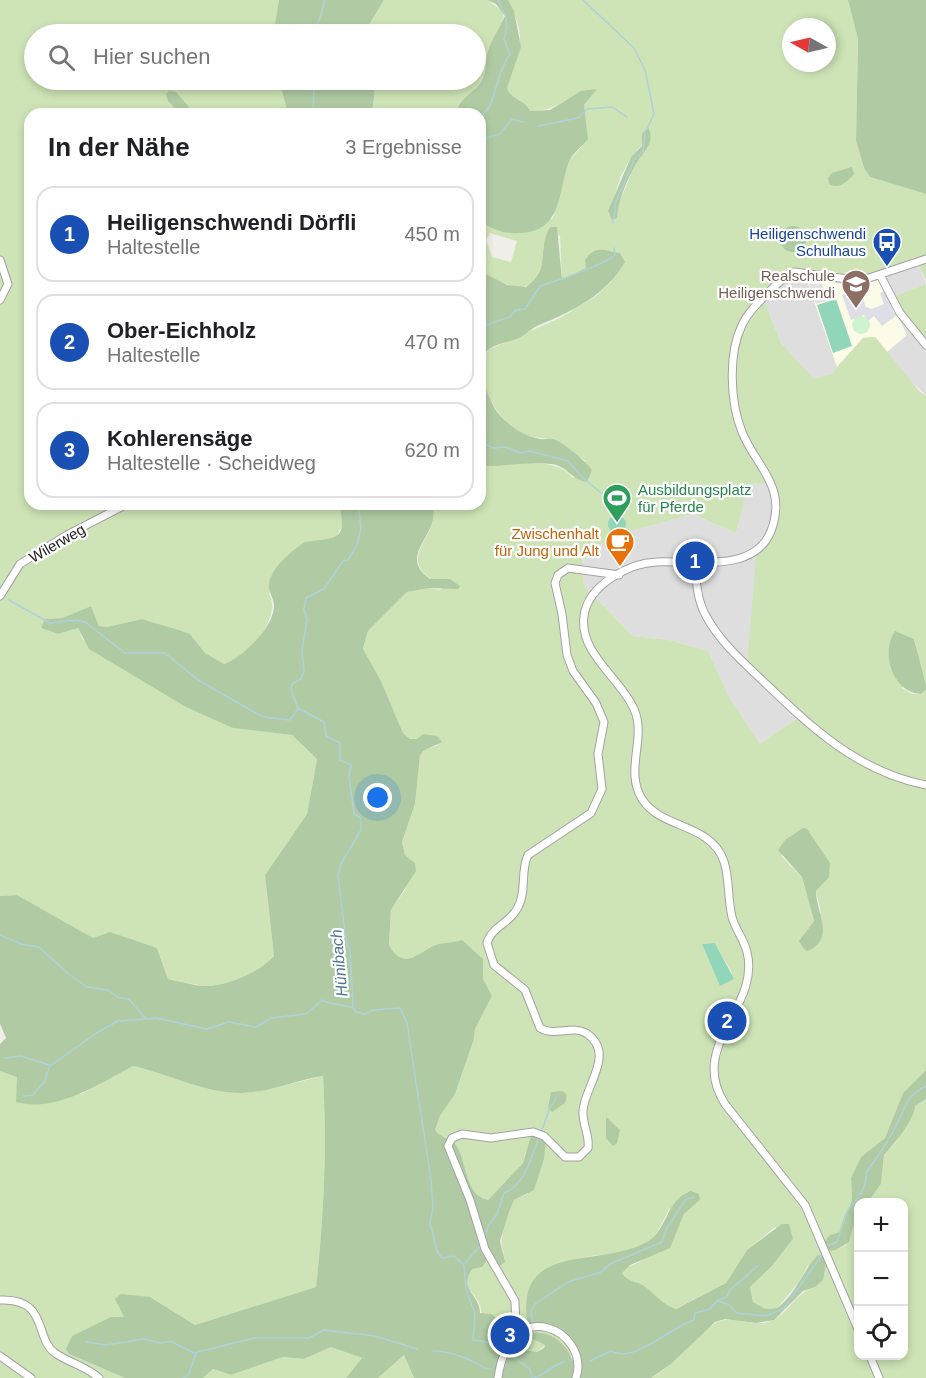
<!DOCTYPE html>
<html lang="de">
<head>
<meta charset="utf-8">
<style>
  body { margin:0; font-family:Arial,sans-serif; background:#f6f6f6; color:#202124 }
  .controls { position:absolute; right:18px; bottom:18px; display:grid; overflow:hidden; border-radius:12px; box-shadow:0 3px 9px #0003 }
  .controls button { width:54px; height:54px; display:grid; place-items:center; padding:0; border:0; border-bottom:2px solid #e0e0e0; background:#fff; color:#202124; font:30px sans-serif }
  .compass { position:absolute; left:782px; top:18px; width:54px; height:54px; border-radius:50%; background:#fff; box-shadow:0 3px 9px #0003; rotate:278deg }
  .you { position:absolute; left:378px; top:798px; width:21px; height:21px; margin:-15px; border:4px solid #fff; border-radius:50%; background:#1a73e8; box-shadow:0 0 0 9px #1a73e833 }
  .badge { display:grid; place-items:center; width:39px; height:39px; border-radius:50%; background:#bb171d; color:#fff; font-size:20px; font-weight:700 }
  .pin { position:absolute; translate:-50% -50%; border:3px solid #fff; box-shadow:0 2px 6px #0006 }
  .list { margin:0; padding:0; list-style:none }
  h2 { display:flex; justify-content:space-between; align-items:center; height:78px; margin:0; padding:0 24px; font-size:26px }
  h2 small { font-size:20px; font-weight:400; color:#757577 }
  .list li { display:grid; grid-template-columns:39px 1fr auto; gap:18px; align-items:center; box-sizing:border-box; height:96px; margin:0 12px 12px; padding:0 12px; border:2px solid #e0e0e0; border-radius:18px }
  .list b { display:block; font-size:22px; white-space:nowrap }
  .list p { margin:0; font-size:20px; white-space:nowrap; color:#757577 }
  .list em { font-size:20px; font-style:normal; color:#757577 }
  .icon { flex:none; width:33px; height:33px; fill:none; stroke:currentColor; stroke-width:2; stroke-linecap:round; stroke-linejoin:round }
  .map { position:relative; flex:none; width:926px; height:1378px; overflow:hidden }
  .search { position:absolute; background:#fff; box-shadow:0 3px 9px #0003; left:24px; top:24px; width:462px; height:66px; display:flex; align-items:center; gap:15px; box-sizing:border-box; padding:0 21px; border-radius:33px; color:#757577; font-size:22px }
  .panel { position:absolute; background:#fff; box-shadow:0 3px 9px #0003; left:24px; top:108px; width:462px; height:402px; border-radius:18px }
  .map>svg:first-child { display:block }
</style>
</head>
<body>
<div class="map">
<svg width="926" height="1378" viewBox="0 0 926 1378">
  <rect width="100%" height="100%" fill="#f0eee9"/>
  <path fill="#dfdede" d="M 919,262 L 926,284 L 892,297 L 882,326 L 900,313 L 926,345 L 926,395 L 863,338 L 831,374 L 814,380 L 781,343 L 763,298 L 790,273 Z
    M 771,483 L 800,716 L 760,744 L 730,699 L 708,651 L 669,640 L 633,636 L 584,586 L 582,551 L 627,532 L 693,514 L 736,533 L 749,484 Z"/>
  <path fill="#fcfbe7" d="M 806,278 L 848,285 L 880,280 L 907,335 L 887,352 L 875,337 L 863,338 L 837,367 Z"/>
  <path fill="#cee4b6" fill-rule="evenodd" d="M 0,0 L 279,0 L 275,24 L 264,34 L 34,34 L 34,80 L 279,80 L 288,114 L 195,114 L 182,100 L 168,101 L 180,114 L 30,114 L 30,504 L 339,504 L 343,523 L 336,538 L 327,541 L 316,540 L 269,593 C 283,619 247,656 223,664 L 205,653 L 190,634 L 179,630 L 142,619 L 107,627 L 99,626 L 91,606 L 62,618 L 45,619 L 41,628 L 58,634 L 78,628 L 83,640 L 233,728 L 292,735 L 317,759 L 307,814 L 265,875 L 274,956 C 261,972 228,986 206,986 C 194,985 180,981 168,979 L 157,948 L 94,939 L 17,895 L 0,896 Z
    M 384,0 L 487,0 L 502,11 C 508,21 494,40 489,50 C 484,60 488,71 481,81 C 474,94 460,96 456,114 L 372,114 L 376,80 L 476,80 L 476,34 L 368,34 L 369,25 Z
    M 508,0 L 848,0 L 858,38 L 856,141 L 864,168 L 870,177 L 926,194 L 926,281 L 918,262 L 869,278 L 797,271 L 763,298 L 781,343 L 814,379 L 831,374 L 863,338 L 875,337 L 920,392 L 926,395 L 926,685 L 914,639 L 902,688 L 912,694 L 921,694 L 926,690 L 926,1070 L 903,1093 L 885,1138 L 861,1157 L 851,1178 L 852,1200 L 840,1232 L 830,1235 L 836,1250 L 846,1245 L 858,1214 L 858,1356 L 904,1356 L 904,1202 L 868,1202 L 881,1184 L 884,1155 L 896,1142 L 914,1106 L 926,1099 L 926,1378 L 651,1378 C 676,1365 691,1340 714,1324 C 728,1313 751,1327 768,1322 C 788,1316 793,1294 815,1287 L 808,1265 L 799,1282 L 777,1308 L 766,1309 L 753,1302 L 750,1287 L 772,1266 L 793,1239 L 775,1227 L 747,1250 L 726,1283 L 675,1309 C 662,1304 657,1297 647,1288 C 640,1282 628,1283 622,1273 L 625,1268 L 640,1262 L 680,1224 L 684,1214 L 700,1200 L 669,1209 C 665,1217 661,1226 656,1234 C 638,1259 595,1251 570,1261 C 558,1266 538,1287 527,1296 L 526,1318 L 573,1346 L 575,1368 L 572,1356 L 534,1332 L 527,1335 L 545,1345 L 537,1352 L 520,1349 L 499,1338 L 499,1332 L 506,1322 L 487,1314 L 482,1315 C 481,1312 481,1309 480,1305 C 475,1290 459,1291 472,1268 L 479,1268 L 490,1256 L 504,1253 C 497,1241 508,1213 514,1200 L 528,1194 L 526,1151 L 523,1163 L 488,1200 C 466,1194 464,1162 453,1145 C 449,1139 440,1137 435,1130 L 440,1116 L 455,1094 L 474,1039 L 475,1029 L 492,996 L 483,979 L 483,959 L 462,941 C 453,943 440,942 433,946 C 416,955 403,970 389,945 L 391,910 L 405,890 L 415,863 L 405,855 L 402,842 L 415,804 L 420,756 L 422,751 L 439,745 L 410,739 L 403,733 L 381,681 L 363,650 L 368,631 L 407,592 L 429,588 L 440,590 L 450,579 L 431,579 C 396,555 443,535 432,504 L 480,504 L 480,466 C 507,466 555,454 573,478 L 586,461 C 575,455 567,445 556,441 C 547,437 535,439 524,435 C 497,422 472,378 488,350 L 560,318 L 596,296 L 611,282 L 620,253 L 609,251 L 587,268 L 562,280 L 560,235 L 543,246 C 544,275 534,297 501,282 C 493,279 487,276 483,268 L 480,221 C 511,240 523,234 553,218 L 568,162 L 583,145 L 584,105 L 596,90 C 567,92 562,111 530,111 L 521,101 L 508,94 C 503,76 519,58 520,40 C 521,27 513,11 508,0 ZM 791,27 L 827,27 L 827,63 L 791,63 ZM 642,134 L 650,139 C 646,153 641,155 636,164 C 626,182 623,203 608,216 L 620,178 L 631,157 L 642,145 ZM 490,233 L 517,241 L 511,262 L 492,257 L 486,240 ZM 771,483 C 775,508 774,530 757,548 L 747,665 L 799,717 L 760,744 L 730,699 L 708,651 L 669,640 L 633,636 L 584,586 L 582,552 L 627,532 L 693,514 L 736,533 L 749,484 ZM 810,836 C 827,862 841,863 816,891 L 821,912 L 804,949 L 802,937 L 814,921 L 802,877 L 781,856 ZM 715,943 L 732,973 L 720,985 L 702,944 Z
    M 926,284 L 926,340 L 923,341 L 892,297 Z
    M 133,1066 C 169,1074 203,1093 241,1093 C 262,1093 300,1081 323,1076 C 327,1147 324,1216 316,1287 L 195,1325 L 150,1297 L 125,1317 L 66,1349 L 69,1354 L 125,1378 L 0,1378 L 0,1071 L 81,1094 Z
    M 331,1347 L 362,1358 L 346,1378 L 203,1378 L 212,1369 L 231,1375 L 283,1357 L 304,1359 Z
    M 404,1355 L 414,1378 L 378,1378 Z"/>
  <path fill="#b0cba3" d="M 279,0 L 384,0 L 369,25 L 368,34 L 264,34 L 275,24 Z
    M 487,0 L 508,0 L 514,11 L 521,47 L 507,88 C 511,100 525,99 530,111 L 550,110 L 581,91 L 597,89 L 584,105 L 588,139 C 582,147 571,154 568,164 C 558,195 561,232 520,233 C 504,234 493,230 480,221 L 480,114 L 456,114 C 460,96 473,94 481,82 C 487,72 485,65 487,55 C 490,41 500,28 505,16 L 496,4 Z
    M 848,0 L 926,0 L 926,194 L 870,177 L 864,168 L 856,141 L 858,39 Z
    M 279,80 L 376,80 L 372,114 L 288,114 Z
    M 169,91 L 176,92 L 195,114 L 180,114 L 168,101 L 166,94 Z
    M 648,127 C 656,143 643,152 636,164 C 627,180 618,200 617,218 L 612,220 L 608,211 L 631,157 L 642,146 L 642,134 Z
    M 852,167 L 854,174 C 847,182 839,190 829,184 L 828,178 L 832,173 Z
    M780 239a13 13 0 1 1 26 0a13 13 0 1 1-26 0Z
    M 550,227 L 557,227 L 562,280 L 586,268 L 585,260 C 596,244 604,251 620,253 L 625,262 C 605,296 573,311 539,325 C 532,328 526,334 519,338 C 510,342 498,343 489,349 C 474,361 488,400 498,413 C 509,426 523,436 540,439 C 544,440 549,438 553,439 C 563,442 586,461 592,470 L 587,482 C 572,480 566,465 551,464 C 529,461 502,467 480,466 L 480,247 L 486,274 L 507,285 L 526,287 C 552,269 536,251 550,227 Z
    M 339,504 L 432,504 C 443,534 395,555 430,579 L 450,579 L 460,586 L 458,589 L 429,588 L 407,592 L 368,631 L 363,649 L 381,681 L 403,733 L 410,739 L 417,739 L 423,734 L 437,736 L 442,742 L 423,751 L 420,756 L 415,804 L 402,842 L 405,855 L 415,863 L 416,871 L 391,910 L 389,945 C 403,970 416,955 433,946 C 441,942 453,943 462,940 L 483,959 L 483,979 L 492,996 L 475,1029 L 474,1039 L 455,1094 L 440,1116 L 435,1130 C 441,1138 449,1138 455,1144 C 468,1160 463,1194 488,1200 L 523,1163 L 532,1133 L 546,1139 L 544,1159 L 534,1190 L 514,1200 L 509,1212 L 500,1241 L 505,1262 L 497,1268 L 490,1256 L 482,1267 L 472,1269 C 458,1291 480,1294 480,1313 L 492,1314 L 499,1321 L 509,1323 L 508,1330 L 499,1332 L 499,1338 L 520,1349 L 537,1352 L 544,1348 L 545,1345 L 529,1337 L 528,1333 C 552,1329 570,1346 575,1368 L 578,1357 L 558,1334 L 528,1327 C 512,1239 600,1269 647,1242 C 668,1230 665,1200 691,1191 L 699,1194 L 700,1200 L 684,1214 L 670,1248 L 630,1265 L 622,1273 C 628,1283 639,1281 647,1288 C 658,1297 662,1304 676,1309 L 726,1283 L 747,1250 L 782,1224 L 789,1224 L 793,1239 L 772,1266 L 750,1287 L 753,1302 L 766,1309 L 777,1308 C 796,1295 802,1271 818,1255 L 822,1256 L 826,1264 L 823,1280 L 815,1287 L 803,1291 L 774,1320 L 756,1323 L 725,1319 L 715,1322 L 671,1364 L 651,1378 L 414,1378 L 404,1355 L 378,1378 L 346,1378 L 362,1358 L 331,1347 L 304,1359 L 283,1357 L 231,1375 L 213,1369 L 203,1378 L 125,1378 L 69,1354 L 66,1349 L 72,1336 L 111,1317 L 124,1317 L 115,1299 L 121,1294 L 150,1297 L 195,1325 L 316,1287 C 324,1216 327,1148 323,1076 C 296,1080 268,1093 241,1093 C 203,1093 169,1074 133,1066 C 99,1084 56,1113 16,1102 L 17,1077 L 0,1071 L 0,1044 L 6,1038 L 0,1024 L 0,896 L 17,895 L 93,938 L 110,932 L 157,948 L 168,979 C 180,981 194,986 206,986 C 228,986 260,972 274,956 L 265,875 L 307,814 L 317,759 L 292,735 L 233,728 L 186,707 L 89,649 L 78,628 L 58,634 L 41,628 L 45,619 L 62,618 L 91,606 L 99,626 L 107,627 L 142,619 L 179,630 L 190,634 L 205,653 L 224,664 C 242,658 274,627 274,606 C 274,596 266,591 270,579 C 276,563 292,551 305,542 C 336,537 348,542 339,504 Z
    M 895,631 L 914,639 L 926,685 L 926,690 L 921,694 C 893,693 880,653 895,631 Z
    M 803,828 L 807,829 L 830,863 L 829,877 L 816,891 C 816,914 836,937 808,951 L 804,949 L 799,941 L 814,921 L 802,877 L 778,850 L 785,840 Z
    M 926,1070 L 926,1099 L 915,1106 C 914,1121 893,1145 884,1155 L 881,1184 L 868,1202 L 858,1202 C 858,1216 852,1228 849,1242 L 836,1250 L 826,1251 L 823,1244 L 830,1235 L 840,1232 L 852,1200 L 851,1178 L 861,1157 L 885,1138 L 903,1093 Z
    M 551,1092 L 563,1091 L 567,1095 L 565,1103 L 552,1112 L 548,1108 Z
    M 606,1117 L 620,1130 L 617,1143 L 613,1146 L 606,1138 Z"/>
  <path fill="#cdf4ce" d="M852 325a9 9 0 1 1 18 0a9 9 0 1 1-18 0Z"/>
  <path fill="#91d6b9" d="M 836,299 L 852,346 L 833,353 L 817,305 Z
    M608 524a9 9 0 1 1 18 0a9 9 0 1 1-18 0Z
    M 715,943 L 734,979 L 720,986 L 702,944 Z"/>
  <path fill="#e1e1e1" d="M 811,284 L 822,284 L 828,300 L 816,304 L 809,285 Z"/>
  <path fill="#dddee6" d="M 859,289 L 866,307 L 872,309 L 884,304 L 880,293 L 885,291 L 894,313 L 897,311 L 900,313 L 882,326 L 874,316 L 868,321 L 864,315 L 851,320 L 842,295 Z"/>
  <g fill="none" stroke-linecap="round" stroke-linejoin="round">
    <path stroke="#afd1d9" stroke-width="1.5" d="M 583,0 L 634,48 L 645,70 L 654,114 L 645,133 L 643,151 L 634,160 L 616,201 L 613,223
      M 315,34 L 325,0
      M 313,114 L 314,80
      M 480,118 C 484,113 488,111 491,103 C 495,93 502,61 510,55 L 504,39 L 507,28 L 506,17 L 498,0
      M 538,126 L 578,118 L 587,109 L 612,107 L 627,117
      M 480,140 L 500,134 L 512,119 L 523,122
      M 480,327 L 510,317 L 516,310 L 525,309 L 540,286 C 558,280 601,267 615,255 L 614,248
      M 480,442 L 493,448 L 505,447 L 521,453 L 529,451 L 568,461 L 584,479 L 621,509
      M 358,504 L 361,528 L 357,545 L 348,560 L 343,561 L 324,589 L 306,598 L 304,609 L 307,620 L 302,651 L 304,671 L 301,679 L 292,684 L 291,690 L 298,708 L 324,722 L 326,736 L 340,743 L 340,760 L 351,765 L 349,776 L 354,814 L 361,818 L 361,830 L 341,864 L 338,875 L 345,934 L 350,952 L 353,1008 L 356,1012 L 365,1014 L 373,1010 L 400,1008 L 407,1023 L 431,1180 L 433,1208 L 430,1223 L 437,1251 L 442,1258 L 454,1256 L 464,1265 L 466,1290 L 475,1313 L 473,1340 L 492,1343 L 503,1349
      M 9,600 L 50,623 L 76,620 L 85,622 L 125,653 L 165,653 L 198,680 L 263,717 L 290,720 L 298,709
      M 0,935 L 21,944 L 39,947 L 66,972 L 87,987 L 108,990 L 119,998 L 129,999 L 146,1019 L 156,1018 L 207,1029 L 229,1022 L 256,1027 L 271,1018 L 306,1014 L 322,1000 C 332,1005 342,1004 353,1008
      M 4,1058 L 21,1056 L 49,1065
      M 23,1096 L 33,1095 L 44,1082 L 50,1066 L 98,1032 L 118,1021 L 144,1019
      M 542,1130 L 549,1110 L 557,1096
      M 889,1138 C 904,1117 901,1098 926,1086
      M 485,1239 L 488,1226 L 497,1214 L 504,1193 C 526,1184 531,1157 539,1137
      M 827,1246 L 837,1242 C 841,1232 842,1220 848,1210 C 857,1197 867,1191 866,1173 L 888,1141
      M 465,1263 L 481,1245
      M 717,1300 L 727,1297 L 730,1290 L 759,1265
      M 533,1323 L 531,1311 L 535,1304 L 568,1282 L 601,1272 L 610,1264 L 662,1242 L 667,1228 L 686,1199 L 694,1197
      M 86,1342 L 106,1345 L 144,1339 L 160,1343 L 170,1341 L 194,1353 L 254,1338 L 309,1338 L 324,1330 L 331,1331 L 375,1336 L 417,1349
      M 433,1351 C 446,1350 459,1355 472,1361 C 479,1364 482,1369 490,1369
      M 509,1354 L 530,1369 L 532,1378
      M 590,1361 L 611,1351 C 636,1364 671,1326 694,1320 L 695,1313 L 710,1309 L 717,1301 L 728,1304 L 737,1313 L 767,1316 L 784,1308 L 822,1255
      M 184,1378 L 189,1374 L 196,1353
      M 534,1378 C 545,1375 552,1365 564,1362"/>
    <g stroke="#a2a2a2" stroke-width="9">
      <path id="minor" d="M 0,260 L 8,284 L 0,300
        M 880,275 L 900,313 L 926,345
        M 695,563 C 696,581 697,600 706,616 C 720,642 742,661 763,681 C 811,727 858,772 926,785
        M 0,596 L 20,564 L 67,535 L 127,504
        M 0,1300 C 49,1298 34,1338 55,1353 C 69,1363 86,1366 99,1378
        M 858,1329 L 805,1205 L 725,1104 C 687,1045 761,1008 747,952 C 744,939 735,929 732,917 C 725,888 734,857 706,838 C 685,823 657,822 642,799 C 624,770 647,738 634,709 C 620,677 579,654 584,616 C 588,585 629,563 657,562 C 692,560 754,574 771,531 C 788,486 756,467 742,432 C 730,402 728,354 742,325 C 748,312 759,302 769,292 C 777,284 784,276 794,272 L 848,279 L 869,278 L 926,259
        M 516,1333 L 515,1301 L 485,1249 L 470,1200 L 448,1146 L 452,1138 L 462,1134 L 491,1138 L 533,1132 L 544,1136 L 565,1157 L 579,1157 L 588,1148 C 590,1135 582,1124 583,1111 C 584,1087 617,1053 586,1033 C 572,1025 555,1037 540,1028 L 525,990 L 494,965 L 487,943 C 492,926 511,923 518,907 C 527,891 520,871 528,855 L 591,813 L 602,789 L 598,754 L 604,722 L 596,703 L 573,671 L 567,655 L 562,614 L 555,583 L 558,575 L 568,568 L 619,575
        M 0,1356 L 31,1378
        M 870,1356 L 879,1378
        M 498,1378 C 510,1291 591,1331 576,1378"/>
    </g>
    <use href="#minor" stroke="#fff" stroke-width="7"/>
  </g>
  <defs>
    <g id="bus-pin" transform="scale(1.5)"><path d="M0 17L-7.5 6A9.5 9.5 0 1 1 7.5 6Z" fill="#1a4fb4" stroke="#fff"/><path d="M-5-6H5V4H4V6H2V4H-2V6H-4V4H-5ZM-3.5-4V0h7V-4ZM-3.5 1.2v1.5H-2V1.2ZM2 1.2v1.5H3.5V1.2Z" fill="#fff"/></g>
    <g id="school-pin" transform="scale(1.5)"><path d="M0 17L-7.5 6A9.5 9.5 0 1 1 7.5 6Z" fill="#8d6e63" stroke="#fff"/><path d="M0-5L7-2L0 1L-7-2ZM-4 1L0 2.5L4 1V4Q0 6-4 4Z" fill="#fff"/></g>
    <g id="stadium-pin" transform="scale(1.5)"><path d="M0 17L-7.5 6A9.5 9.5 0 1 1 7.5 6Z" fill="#2e9e5b" stroke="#fff"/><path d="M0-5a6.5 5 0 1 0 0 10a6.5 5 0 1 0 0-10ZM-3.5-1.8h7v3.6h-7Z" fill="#fff"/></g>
    <g id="cafe-pin" transform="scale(1.5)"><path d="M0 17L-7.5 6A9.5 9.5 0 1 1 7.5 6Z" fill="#e8710a" stroke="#fff"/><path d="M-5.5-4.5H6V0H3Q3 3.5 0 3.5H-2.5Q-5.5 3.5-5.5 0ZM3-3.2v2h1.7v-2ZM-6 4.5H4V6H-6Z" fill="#fff"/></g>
  </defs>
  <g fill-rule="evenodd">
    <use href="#bus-pin" x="887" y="242"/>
    <use href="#school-pin" x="856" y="284"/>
    <use href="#stadium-pin" x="617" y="498"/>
    <use href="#cafe-pin" x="620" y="542"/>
  </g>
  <g text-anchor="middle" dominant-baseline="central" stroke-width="4.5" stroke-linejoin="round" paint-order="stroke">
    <g font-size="15" fill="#164399" stroke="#fff" text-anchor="end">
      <text x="866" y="233">Heiligenschwendi<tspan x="866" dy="17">Schulhaus</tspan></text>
    </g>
    <g font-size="15" fill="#785e54" stroke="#fff" text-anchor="end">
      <text x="835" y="275">Realschule<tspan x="835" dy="17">Heiligenschwendi</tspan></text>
    </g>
    <g font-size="15" fill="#27864d" stroke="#fff" text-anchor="start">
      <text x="638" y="489">Ausbildungsplatz<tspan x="638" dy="17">für Pferde</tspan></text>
    </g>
    <g font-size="15" fill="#c56008" stroke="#fff" text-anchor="end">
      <text x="599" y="533">Zwischenhalt<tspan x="599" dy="17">für Jung und Alt</tspan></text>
    </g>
    <g font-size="15" fill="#212121" stroke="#fff">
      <text transform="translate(57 543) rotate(-30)">Wilerweg</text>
    </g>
    <g font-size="16" font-style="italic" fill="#517798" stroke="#fff">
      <text transform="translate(339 963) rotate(-95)">Hünibach</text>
    </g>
  </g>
</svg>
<div class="controls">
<button>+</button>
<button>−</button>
<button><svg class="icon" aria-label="locate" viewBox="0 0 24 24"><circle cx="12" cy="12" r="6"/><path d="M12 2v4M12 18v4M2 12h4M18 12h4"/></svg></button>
</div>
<svg class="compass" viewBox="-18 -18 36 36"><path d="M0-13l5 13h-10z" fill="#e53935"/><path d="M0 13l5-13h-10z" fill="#757577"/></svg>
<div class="you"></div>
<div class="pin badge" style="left:695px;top:561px;background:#1a4fb4">1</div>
<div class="pin badge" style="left:727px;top:1021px;background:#1a4fb4">2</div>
<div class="pin badge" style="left:510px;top:1335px;background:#1a4fb4">3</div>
<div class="search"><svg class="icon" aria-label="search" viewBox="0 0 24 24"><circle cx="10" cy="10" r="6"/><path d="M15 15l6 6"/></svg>Hier suchen</div>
<section class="panel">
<h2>In der Nähe<small>3 Ergebnisse</small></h2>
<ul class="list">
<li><span class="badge" style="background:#1a4fb4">1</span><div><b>Heiligenschwendi Dörfli</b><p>Haltestelle</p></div><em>450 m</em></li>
<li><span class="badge" style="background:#1a4fb4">2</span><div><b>Ober-Eichholz</b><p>Haltestelle</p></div><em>470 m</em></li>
<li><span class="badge" style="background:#1a4fb4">3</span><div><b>Kohlerensäge</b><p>Haltestelle · Scheidweg</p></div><em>620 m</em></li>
</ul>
</section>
</div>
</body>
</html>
